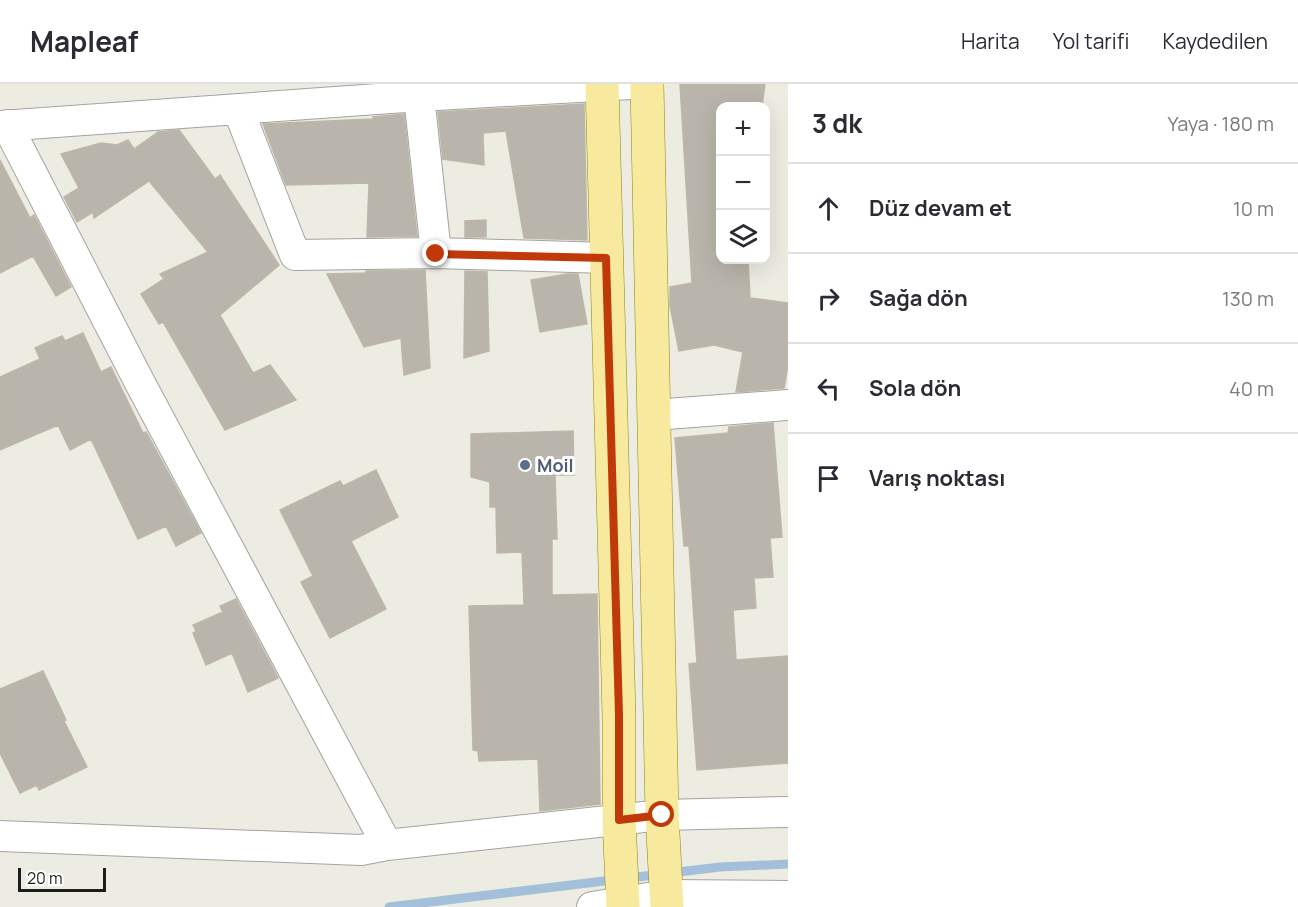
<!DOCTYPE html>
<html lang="tr">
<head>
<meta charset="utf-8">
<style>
  body { margin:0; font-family:Manrope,sans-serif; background:#f2f2f3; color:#2b2b33 }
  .controls { position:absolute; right:18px; top:18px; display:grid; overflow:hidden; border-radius:12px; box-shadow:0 6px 24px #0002 }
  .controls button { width:54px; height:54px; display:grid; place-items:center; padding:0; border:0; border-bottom:2px solid #e1e1e2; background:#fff; color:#2b2b33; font:30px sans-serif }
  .scale { position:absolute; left:18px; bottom:15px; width:88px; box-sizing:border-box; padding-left:6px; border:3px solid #1c1c1c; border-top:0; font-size:16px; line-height:21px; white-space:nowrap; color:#1c1c1c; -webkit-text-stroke:4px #fff; paint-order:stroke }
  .stop { position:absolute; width:18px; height:18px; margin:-14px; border:4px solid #c03a09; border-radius:50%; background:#fff }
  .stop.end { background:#c03a09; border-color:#fff; box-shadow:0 2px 6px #0008 }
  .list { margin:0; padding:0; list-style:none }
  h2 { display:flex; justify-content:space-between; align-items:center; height:78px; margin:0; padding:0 24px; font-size:26px }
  h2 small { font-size:20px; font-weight:400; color:#7c7c81 }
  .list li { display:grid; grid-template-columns:39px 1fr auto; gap:18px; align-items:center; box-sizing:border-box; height:90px; padding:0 24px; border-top:2px solid #e1e1e2 }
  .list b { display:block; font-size:22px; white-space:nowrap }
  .list em { font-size:20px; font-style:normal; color:#7c7c81 }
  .icon { flex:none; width:33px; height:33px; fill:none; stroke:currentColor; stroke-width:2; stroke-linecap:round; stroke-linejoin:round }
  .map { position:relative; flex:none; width:788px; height:823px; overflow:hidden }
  header { display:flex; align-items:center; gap:36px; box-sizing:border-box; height:84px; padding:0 30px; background:#fff; border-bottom:2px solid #e1e1e2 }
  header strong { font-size:28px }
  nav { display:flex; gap:33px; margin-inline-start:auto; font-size:21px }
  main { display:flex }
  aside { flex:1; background:#fff }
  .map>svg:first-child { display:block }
</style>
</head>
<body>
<header>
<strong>Mapleaf</strong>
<nav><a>Harita</a><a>Yol tarifi</a><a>Kaydedilen</a></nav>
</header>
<main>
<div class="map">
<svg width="788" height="823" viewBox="0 0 788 823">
  <rect width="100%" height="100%" fill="#edece2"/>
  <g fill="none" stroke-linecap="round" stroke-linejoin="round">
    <path stroke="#a4bfd9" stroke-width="9" d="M 389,823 L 720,783 L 788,780"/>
  </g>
  <path fill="#b9b5ac" stroke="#beb7a5" stroke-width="1.5" d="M 680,0 L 765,0 L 762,22 L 720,22 L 720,176 L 748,176 L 750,214 L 788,219 L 788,281 L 784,304 L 736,308 L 743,268 L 714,261 L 679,267 L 670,222 L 670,203 L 692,199 Z
    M 584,20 L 587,156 L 524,154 L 506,47 L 483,49 L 484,81 L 443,75 L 438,28 Z
    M 404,30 L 417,152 L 367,153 L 369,99 L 286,101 L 263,40 L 373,35 L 373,33 Z
    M 179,46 L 215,95 L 220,91 L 279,181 L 220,231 L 253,289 L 270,281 L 296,316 L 225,346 L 163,238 L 159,240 L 141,210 L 164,195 L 160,190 L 208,168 L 149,97 L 94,134 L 93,128 L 77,138 L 64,113 L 79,104 L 61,70 L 101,59 L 117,61 L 128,56 L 134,65 L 158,48 Z
    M 0,76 L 30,134 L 34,131 L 71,203 L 56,212 L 33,172 L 0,189 Z
    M 486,136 L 486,153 L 465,153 L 465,137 Z
    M 425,186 L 430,284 L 404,291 L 401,254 L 364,263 L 327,190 L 366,189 L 366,187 Z
    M 465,187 L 487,188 L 489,267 L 464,274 Z
    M 567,190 L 578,190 L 587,240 L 540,248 L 531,196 Z
    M 83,249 L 101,288 L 111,283 L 143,349 L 146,348 L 201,449 L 176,462 L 166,442 L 138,455 L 91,355 L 70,366 L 58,341 L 0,366 L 0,293 L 40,275 L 35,264 L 62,252 L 65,257 Z
    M 773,339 L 782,453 L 770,454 L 773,493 L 754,494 L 756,524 L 733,526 L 736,576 L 788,572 L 788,679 L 697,686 L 689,580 L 697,579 L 689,462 L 684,462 L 675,354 L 728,349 L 729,343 Z
    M 573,347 L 574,391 L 555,391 L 557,455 L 552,455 L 552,511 L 597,510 L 600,720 L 540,727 L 538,675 L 479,677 L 478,667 L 473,666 L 469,522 L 524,521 L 522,468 L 497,469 L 496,423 L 490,423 L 490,398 L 471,393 L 471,350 Z
    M 376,386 L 398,433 L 351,457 L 386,525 L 330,554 L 301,498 L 313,492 L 280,426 L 340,397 L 343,402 Z
    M 236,515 L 278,594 L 248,608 L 232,569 L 206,581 L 193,549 L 196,547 L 193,541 L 223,528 L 220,522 Z
    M 43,587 L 66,636 L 64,637 L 87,683 L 39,706 L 37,701 L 20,709 L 0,669 L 0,605 Z"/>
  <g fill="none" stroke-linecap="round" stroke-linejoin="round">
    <g stroke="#a3a3a3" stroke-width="32">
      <path id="minor" d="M 415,0 L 419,12 L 436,169
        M 238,25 L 295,171 L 436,169 L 606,174
        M 7,41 L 140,299 L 387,761
        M 0,42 L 419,12 L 631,0
        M 653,331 L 788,321
        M 0,752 L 361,766 L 387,761 L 662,731 L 788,728
        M 592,823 L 667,811 L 788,812"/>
    </g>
    <g stroke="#8e8506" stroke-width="34">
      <path id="major" d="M 602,0 L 619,631 L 619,736 L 623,823
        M 647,0 L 662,731 L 667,823"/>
    </g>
    <use href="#minor" stroke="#fff" stroke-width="30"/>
    <use href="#major" stroke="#f7e99d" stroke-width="33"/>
  </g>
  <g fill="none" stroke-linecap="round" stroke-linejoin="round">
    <path stroke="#c03a09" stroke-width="8" d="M 436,170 L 606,174 L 619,631 L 619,736 L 662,731"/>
  </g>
  <circle fill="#5c6f8a" stroke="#fff" stroke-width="2" cx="525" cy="381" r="6"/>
  <g text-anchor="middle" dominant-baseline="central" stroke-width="6" stroke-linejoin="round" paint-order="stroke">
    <g font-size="18" font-weight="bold" fill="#4e5e75" stroke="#fff" text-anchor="start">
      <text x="537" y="381">Moil</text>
    </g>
  </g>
</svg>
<div class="controls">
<button>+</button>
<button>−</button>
<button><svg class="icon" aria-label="layers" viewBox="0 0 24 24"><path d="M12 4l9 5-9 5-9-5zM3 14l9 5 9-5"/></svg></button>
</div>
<div class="scale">20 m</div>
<div class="stop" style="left:662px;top:731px"></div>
<div class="stop end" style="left:436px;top:170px"></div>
</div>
<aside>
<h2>3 dk<small>Yaya · 180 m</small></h2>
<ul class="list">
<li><svg class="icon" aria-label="ahead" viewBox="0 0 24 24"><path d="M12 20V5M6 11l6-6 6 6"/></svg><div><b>Düz devam et</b></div><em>10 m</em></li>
<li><svg class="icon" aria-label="right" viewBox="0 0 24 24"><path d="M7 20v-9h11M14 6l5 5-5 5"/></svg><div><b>Sağa dön</b></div><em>130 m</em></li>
<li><svg class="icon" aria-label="left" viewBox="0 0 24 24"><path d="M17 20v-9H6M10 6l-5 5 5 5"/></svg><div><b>Sola dön</b></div><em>40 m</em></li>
<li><svg class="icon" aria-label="arrive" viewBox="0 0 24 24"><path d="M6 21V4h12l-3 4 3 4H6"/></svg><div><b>Varış noktası</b></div></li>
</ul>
</aside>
</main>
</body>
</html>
